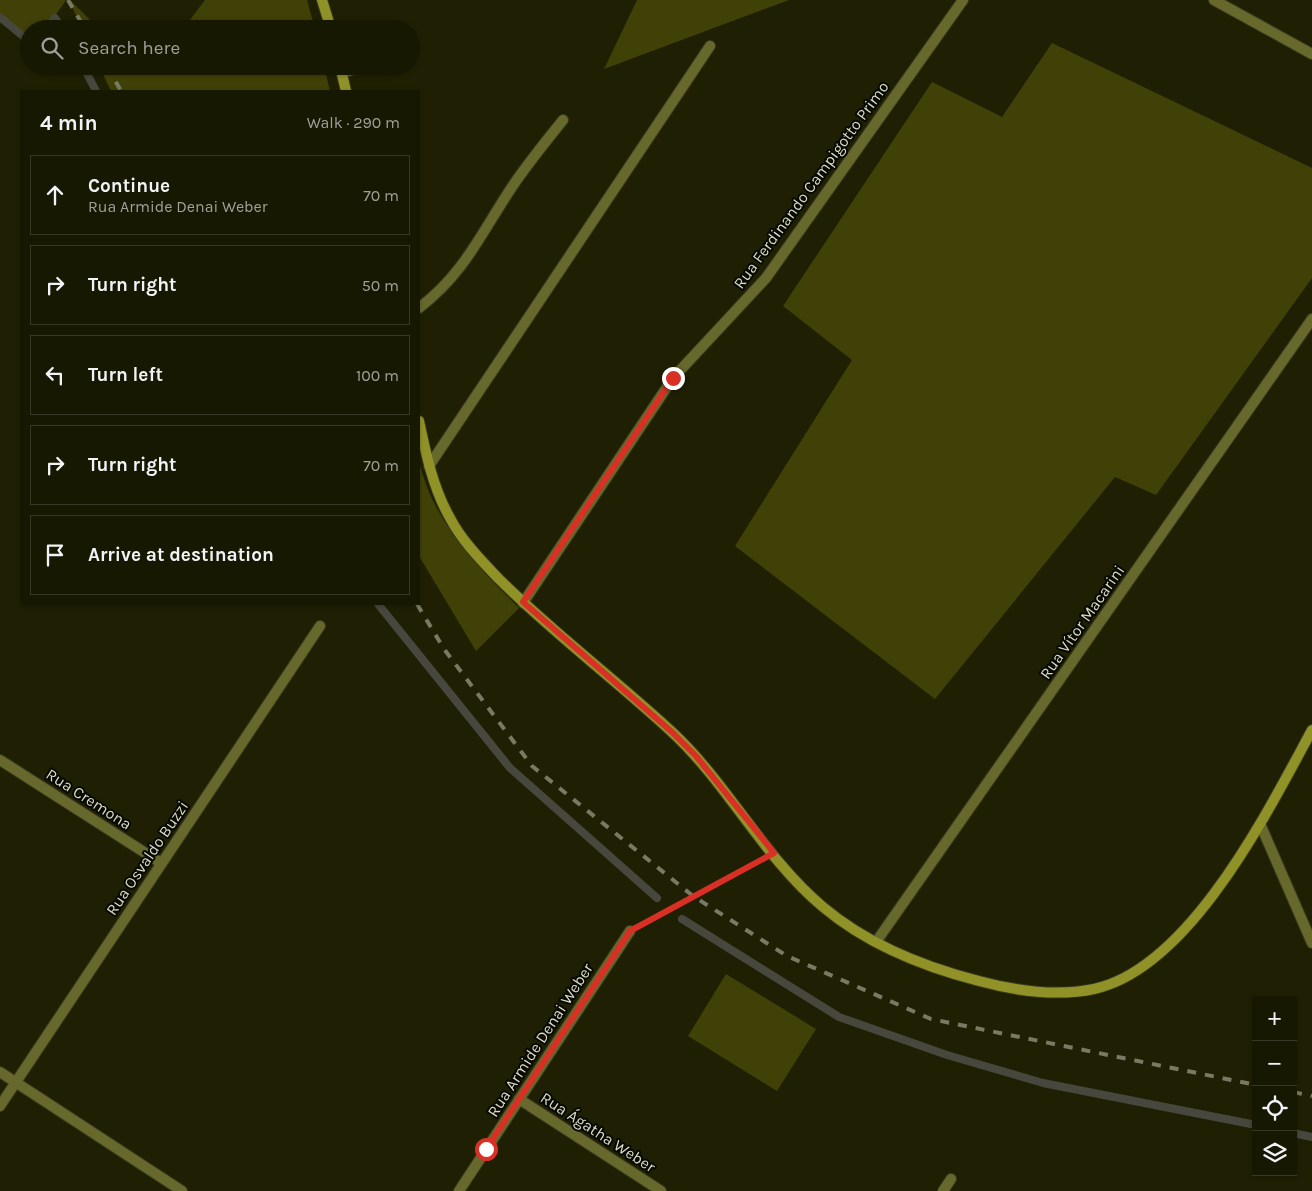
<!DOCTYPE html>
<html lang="en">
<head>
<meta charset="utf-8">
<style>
  body { margin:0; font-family:Karla,sans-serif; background:#242511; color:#f1f3f6 }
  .controls { position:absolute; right:15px; bottom:15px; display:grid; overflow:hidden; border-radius:0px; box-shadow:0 1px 4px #0004 }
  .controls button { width:45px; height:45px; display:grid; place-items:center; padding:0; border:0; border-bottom:1px solid #363724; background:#171802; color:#f1f3f6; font:25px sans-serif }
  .stop { position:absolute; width:15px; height:15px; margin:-11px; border:4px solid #d93025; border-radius:50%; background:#fff }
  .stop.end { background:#d93025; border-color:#fff; box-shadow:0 1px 5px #0008 }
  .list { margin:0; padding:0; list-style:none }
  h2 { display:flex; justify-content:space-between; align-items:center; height:65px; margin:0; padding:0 20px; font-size:21px }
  h2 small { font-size:16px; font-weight:400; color:#9ea099 }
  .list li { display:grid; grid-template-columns:32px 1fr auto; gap:15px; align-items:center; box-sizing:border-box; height:80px; margin:0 10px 10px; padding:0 10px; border:1px solid #363724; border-radius:0px }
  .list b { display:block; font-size:19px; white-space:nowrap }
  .list p { margin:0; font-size:16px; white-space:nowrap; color:#9ea099 }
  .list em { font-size:16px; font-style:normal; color:#9ea099 }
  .icon { flex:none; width:28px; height:28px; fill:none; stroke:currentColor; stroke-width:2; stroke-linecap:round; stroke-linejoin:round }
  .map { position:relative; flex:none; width:1312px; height:1191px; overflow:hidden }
  .search { position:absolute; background:#171802; box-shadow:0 1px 4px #0004; left:20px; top:20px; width:400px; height:55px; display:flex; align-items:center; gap:12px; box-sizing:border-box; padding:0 18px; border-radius:28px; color:#9ea099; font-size:19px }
  .panel { position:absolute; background:#171802; box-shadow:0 1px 4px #0004; left:20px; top:90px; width:400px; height:515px; border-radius:0px }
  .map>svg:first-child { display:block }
</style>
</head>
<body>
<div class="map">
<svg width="1312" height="1191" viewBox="0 0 1312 1191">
  <rect width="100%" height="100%" fill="#1f2003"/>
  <path fill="#404107" d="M 0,0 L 66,0 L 46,29 L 29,29 L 29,41 L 0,17 Z
    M 69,0 L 70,0 L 99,29 L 82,29 Z
    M 205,0 L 307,0 L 315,29 L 183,29 Z
    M 637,0 L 789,0 L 604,69 Z
    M 1052,43 L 1312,168 L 1312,278 L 1156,495 L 1115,477 L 935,699 L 735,546 L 852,360 L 783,306 L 932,82 L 1002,117 Z
    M 99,66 L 137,66 L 147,75 L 154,66 L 324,66 L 330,91 L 111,91 Z
    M 419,461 C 433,522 476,565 519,608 L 476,651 L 419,556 Z
    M 726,974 L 816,1029 L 777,1091 L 688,1036 Z"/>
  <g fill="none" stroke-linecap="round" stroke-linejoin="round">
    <path stroke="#47473d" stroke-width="8" d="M 0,17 L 29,41
      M 46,29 L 55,18 L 62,29
      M 83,66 L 96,91
      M 378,604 L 510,768 L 657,898
      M 682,919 L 839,1017 L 947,1055 L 1043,1083 L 1256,1125
      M 1293,1133 L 1312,1137"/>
    <g stroke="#393a1f" stroke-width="12">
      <path id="minor" d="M 1214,0 L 1312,54
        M 342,73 L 365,66
        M 419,308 C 466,272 482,231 514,184 C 529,162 546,141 563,120
        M 429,466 L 710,46
        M 523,603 L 673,378 L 766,278 L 963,0
        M 0,760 L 161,863
        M 1261,826 L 1312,943
        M 876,942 L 1312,319
        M 0,1072 L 182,1191
        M 519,1099 L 661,1191
        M 0,1106 L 320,626
        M 459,1191 L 630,931
        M 943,1191 L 951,1179"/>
    </g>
    <g stroke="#393a1f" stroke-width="12">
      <path id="secondary" d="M 322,0 L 331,29
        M 340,66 L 346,91
        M 419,421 C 426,454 433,488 450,518 C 462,541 481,560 498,578 C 553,633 615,679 672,732 C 728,784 764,858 823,907 C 867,944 924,967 979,981 C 1016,991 1056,997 1094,989 C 1190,968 1268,811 1312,730"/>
    </g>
    <path stroke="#616249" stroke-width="3" stroke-dasharray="1 4" stroke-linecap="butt" d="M 644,923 L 758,862"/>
    <use href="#minor" stroke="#66682c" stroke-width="10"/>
    <use href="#secondary" stroke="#909228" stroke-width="10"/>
    <path stroke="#797a63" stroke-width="4" stroke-dasharray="9 9" stroke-linecap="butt" d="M 68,0 L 85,29
      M 107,66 L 121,91
      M 417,604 L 444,649 L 532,766 L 693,896 L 787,956 L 931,1019 L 1256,1085
      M 1293,1092 L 1312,1096"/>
  </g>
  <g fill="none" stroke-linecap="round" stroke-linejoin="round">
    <path stroke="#d93025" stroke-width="6" d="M 486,1149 L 630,931 L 774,853 L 696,756 L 672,732 L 523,602 L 673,378"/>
  </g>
  <g text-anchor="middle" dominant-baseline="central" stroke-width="4" stroke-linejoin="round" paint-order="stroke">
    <g font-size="16" fill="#dadbca" stroke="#080901">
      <text transform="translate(811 185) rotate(-54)">Rua Ferdinando Campigotto Primo</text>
      <text transform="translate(1082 622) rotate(-55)">Rua Vítor Macarini</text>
      <text transform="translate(89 799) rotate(33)">Rua Cremona</text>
      <text transform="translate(147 858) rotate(-56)">Rua Osvaldo Buzzi</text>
      <text transform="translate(540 1040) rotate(-57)">Rua Armide Denai Weber</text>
      <text transform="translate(598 1132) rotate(33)">Rua Ágatha Weber</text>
    </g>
  </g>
</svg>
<div class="controls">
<button>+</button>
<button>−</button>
<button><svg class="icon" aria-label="locate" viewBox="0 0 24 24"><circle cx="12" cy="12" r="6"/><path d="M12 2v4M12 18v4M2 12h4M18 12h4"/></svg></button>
<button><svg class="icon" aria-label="layers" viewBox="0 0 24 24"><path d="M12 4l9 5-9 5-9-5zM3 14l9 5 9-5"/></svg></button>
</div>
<div class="stop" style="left:486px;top:1149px"></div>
<div class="stop end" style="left:673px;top:378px"></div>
<div class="search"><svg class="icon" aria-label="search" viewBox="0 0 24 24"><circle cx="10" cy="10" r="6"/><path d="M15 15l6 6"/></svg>Search here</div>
<section class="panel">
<h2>4 min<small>Walk · 290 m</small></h2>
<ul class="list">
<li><svg class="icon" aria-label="ahead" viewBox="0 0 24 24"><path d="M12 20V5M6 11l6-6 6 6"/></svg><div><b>Continue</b><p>Rua Armide Denai Weber</p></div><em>70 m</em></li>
<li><svg class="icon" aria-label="right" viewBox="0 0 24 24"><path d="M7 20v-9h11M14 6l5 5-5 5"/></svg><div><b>Turn right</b></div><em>50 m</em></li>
<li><svg class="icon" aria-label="left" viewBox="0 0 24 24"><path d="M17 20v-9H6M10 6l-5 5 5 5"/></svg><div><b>Turn left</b></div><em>100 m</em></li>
<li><svg class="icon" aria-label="right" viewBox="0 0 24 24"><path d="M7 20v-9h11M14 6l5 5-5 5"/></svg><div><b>Turn right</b></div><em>70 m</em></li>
<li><svg class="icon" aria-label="arrive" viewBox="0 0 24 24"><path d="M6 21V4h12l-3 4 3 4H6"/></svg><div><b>Arrive at destination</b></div></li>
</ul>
</section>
</div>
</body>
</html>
